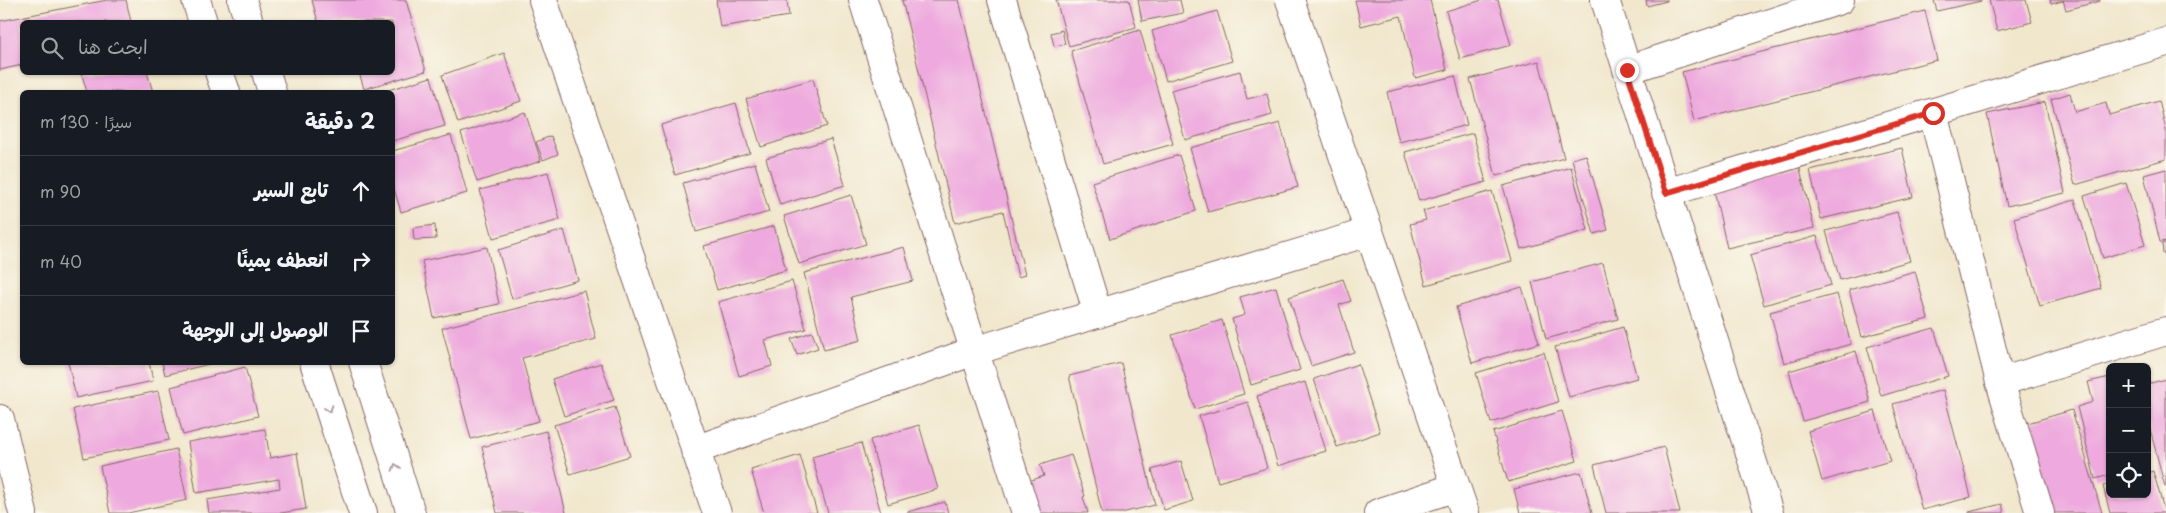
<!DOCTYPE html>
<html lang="ar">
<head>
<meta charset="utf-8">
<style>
  body { margin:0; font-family:"Playpen Sans","Playpen Sans Arabic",sans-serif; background:#20242c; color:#f1f3f6; direction:rtl }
  .controls { position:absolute; right:15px; bottom:15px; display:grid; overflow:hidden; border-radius:8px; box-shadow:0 1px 4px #0004 }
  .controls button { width:45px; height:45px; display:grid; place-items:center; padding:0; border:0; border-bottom:1px solid #363941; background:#171b24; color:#f1f3f6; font:25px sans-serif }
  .stop { position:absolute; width:15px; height:15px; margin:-11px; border:4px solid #d93025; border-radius:50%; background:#fff }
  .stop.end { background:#d93025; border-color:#fff; box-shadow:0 1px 5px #0008 }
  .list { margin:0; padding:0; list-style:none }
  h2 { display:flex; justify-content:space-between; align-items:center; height:65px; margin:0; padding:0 20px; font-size:21px }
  h2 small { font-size:16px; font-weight:400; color:#9ea1a6 }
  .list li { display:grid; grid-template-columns:32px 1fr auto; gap:15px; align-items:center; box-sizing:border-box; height:70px; padding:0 20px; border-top:1px solid #363941 }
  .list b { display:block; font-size:19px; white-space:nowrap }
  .list em { font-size:16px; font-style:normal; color:#9ea1a6 }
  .icon { flex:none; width:28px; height:28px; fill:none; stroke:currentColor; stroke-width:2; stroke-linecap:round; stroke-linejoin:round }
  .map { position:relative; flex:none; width:2166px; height:513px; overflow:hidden; direction:ltr }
  .search { position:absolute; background:#171b24; box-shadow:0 1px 4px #0004; left:20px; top:20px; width:375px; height:55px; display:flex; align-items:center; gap:12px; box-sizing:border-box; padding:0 18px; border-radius:8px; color:#9ea1a6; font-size:19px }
  .panel { position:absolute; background:#171b24; box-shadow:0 1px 4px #0004; left:20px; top:90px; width:375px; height:275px; border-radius:8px; direction:rtl }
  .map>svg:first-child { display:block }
</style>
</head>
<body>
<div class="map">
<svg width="2166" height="513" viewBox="0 0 2166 513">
  <rect width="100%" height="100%" fill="#fbf7ec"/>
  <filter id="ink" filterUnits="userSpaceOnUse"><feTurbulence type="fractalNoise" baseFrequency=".02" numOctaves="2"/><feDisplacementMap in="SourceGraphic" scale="10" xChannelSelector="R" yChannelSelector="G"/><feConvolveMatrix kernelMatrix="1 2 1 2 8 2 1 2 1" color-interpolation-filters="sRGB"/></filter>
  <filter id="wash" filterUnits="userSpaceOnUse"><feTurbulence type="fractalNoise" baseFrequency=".0096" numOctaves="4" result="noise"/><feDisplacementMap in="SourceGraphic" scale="20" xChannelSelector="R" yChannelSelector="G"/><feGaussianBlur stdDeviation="1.12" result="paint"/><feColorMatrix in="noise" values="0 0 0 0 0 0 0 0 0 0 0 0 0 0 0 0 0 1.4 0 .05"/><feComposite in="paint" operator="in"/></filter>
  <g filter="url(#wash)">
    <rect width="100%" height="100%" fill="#f1e7cd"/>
    <g id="blocks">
      <path fill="#eeaade" d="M 107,0 L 126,0 L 131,22 L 22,22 L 22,65 L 0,70 L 0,21 Z
        M 312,0 L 406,0 L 426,71 L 364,89 L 359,72 L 392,72 L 392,22 L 318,22 Z
        M 716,0 L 787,0 L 789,16 L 720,27 Z
        M 902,0 L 959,0 L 1025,275 L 1018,277 L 1003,211 L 955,223 Z
        M 1056,0 L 1129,0 L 1136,27 L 1069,46 Z
        M 1138,0 L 1180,0 L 1183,13 L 1142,21 Z
        M 1355,0 L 1430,0 L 1447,70 L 1415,78 L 1401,16 L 1361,26 Z
        M 1482,0 L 1498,0 L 1511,45 L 1460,59 L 1446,11 Z
        M 1646,0 L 1667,0 L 1667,1 L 1647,6 Z
        M 1934,0 L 1981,0 L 1981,1 L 1937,11 Z
        M 1989,0 L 2026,0 L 2032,22 L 1997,31 Z
        M 2050,0 L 2063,0 L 2063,1 L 2051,4 Z
        M 2063,0 L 2100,0 L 2100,1 L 2066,10 Z
        M 1217,11 L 1232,61 L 1166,81 L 1152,31 Z
        M 1925,11 L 1937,60 L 1694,121 L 1682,72 Z
        M 1062,30 L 1065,44 L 1054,46 L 1051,33 Z
        M 1140,30 L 1173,144 L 1103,164 L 1071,51 Z
        M 504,53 L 521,101 L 458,123 L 442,75 Z
        M 1539,61 L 1564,158 L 1496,176 L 1470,79 Z
        M 1240,71 L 1247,99 L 1267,94 L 1272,115 L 1185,140 L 1171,90 Z
        M 81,72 L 147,72 L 153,92 L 87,92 Z
        M 1455,76 L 1467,125 L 1399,142 L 1387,92 Z
        M 431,77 L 445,126 L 392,141 L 392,92 L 382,92 Z
        M 813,79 L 827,126 L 761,147 L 746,99 Z
        M 2070,93 L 2075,112 L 2106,103 L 2109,115 L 2159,101 L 2166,129 L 2166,159 L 2075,185 L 2051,99 Z
        M 2045,102 L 2065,193 L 2007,206 L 1987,114 Z
        M 736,103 L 750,153 L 675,175 L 661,125 Z
        M 525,112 L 541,161 L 477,182 L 461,133 Z
        M 1280,123 L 1298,187 L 1208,212 L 1190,148 Z
        M 1473,133 L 1486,182 L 1419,201 L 1405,152 Z
        M 451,135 L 467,193 L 401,212 L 392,182 L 392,151 Z
        M 551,136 L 558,154 L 543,160 L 536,142 Z
        M 831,139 L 845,185 L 780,205 L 766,158 Z
        M 1902,148 L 1913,197 L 1821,219 L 1810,170 Z
        M 1179,155 L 1196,211 L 1110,239 L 1092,182 Z
        M 1586,155 L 1608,230 L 1594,234 L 1572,159 Z
        M 755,163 L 769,212 L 696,232 L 683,183 Z
        M 1799,165 L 1814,228 L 1727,248 L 1713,186 Z
        M 1571,167 L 1588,230 L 1521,249 L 1503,186 Z
        M 2166,169 L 2166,241 L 2160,242 L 2144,175 Z
        M 548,172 L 560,220 L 493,238 L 480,190 Z
        M 2126,183 L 2145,245 L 2103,258 L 2084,196 Z
        M 1492,191 L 1512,261 L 1426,285 L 1410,224 L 1426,220 L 1423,211 Z
        M 851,195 L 866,244 L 799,264 L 784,216 Z
        M 2075,200 L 2101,288 L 2040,306 L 2014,218 Z
        M 1897,212 L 1910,261 L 1840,280 L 1826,231 Z
        M 435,225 L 436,239 L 414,240 L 413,228 Z
        M 774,226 L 786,270 L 717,290 L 704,246 Z
        M 564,230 L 578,280 L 512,299 L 498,250 Z
        M 1817,236 L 1831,285 L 1764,305 L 1750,255 Z
        M 2162,243 L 2166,243 L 2166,254 L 2163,254 Z
        M 487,247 L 499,304 L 434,318 L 422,261 Z
        M 904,247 L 913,281 L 851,297 L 861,340 L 824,350 L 804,273 Z
        M 1603,263 L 1618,319 L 1546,339 L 1532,282 Z
        M 1915,271 L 1928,319 L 1862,337 L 1849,290 Z
        M 1343,279 L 1351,301 L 1339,305 L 1354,352 L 1311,366 L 1289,297 Z
        M 792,281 L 806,329 L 765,340 L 772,366 L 739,376 L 718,302 Z
        M 1276,287 L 1300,370 L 1251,385 L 1232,319 L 1245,315 L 1240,297 Z
        M 1522,287 L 1539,343 L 1472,363 L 1456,307 Z
        M 584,291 L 596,339 L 522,358 L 539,421 L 471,439 L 442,328 Z
        M 1837,294 L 1851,344 L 1784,363 L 1770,312 Z
        M 1222,320 L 1244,394 L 1195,409 L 1172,335 Z
        M 1623,327 L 1637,378 L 1569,397 L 1555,347 Z
        M 1934,328 L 1948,376 L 1881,396 L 1867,347 Z
        M 812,332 L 818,348 L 797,355 L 791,339 Z
        M 1856,351 L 1870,402 L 1803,421 L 1789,371 Z
        M 1544,352 L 1558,402 L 1491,423 L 1476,373 Z
        M 68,362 L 149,362 L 153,381 L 76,398 Z
        M 162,362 L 213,362 L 213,363 L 165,375 Z
        M 601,363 L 614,400 L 564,416 L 552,379 Z
        M 1121,363 L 1155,505 L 1121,513 L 1102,513 L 1069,376 Z
        M 1358,364 L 1380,432 L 1337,447 L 1314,379 Z
        M 245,367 L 258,416 L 183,435 L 171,387 Z
        M 2110,377 L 2110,475 L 2095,479 L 2077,407 L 2093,402 L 2088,382 Z
        M 2166,379 L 2166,487 L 2165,487 L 2147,417 L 2147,384 Z
        M 1305,382 L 1326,451 L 1278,466 L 1257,396 Z
        M 1943,390 L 1971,497 L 1922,510 L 1893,404 Z
        M 158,391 L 169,440 L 84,458 L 73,409 Z
        M 1248,402 L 1267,468 L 1218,482 L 1199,416 Z
        M 615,407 L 630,456 L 570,474 L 554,425 Z
        M 2072,410 L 2102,513 L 2047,513 L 2021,425 Z
        M 1562,411 L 1577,461 L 1508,482 L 1493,432 Z
        M 1875,411 L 1890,461 L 1822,481 L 1808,431 Z
        M 919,425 L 938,489 L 888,504 L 870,440 Z
        M 265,429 L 270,458 L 297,453 L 306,509 L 281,513 L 209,513 L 207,500 L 280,488 L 279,479 L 196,493 L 188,442 Z
        M 546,431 L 566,513 L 497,513 L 482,447 Z
        M 861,443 L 881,513 L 828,513 L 812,457 Z
        M 1664,447 L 1680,513 L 1606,513 L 1594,465 Z
        M 176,449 L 187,500 L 128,513 L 110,513 L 100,466 Z
        M 800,455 L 817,513 L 764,513 L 751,470 Z
        M 1071,455 L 1085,496 L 1083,497 L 1088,513 L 1040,513 L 1029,481 L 1044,476 L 1040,465 Z
        M 1181,461 L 1193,501 L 1164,510 L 1152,470 Z
        M 2153,471 L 2165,513 L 2110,513 L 2103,486 L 2110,484 L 2110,494 L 2147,494 L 2147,473 Z
        M 1581,472 L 1592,513 L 1520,513 L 1514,489 Z
        M 945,502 L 948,513 L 907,513 L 907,512 Z
        M 2002,504 L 2004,513 L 1969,513 L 1969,512 Z"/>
    </g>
  </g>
  <g filter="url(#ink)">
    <use href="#blocks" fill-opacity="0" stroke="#846564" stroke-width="1"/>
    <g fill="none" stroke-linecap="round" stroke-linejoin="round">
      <g stroke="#846564" stroke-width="30">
        <path id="minor" d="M 196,0 L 203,22
          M 242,0 L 249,22
          M 543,0 L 717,513
          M 863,0 L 1026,513
          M 1002,0 L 1098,314
          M 1290,0 L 1465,513
          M 1605,0 L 1769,513
          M 1627,70 L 1840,0
          M 219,72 L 226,92
          M 266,72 L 272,92
          M 1933,113 L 2000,382 L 2166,331
          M 1666,193 L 2166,42
          M 314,362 L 363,513
          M 363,362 L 411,513
          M 2000,382 L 2040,513
          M 0,419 L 23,513
          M 695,450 L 974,351 L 1369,232
          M 1378,513 L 1456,487"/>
      </g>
      <use href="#minor" stroke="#fff" stroke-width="28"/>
    </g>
    <defs><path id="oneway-chevron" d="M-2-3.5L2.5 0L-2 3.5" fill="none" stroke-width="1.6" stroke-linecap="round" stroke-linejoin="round" transform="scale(1.25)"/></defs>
    <g stroke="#ae9aa0">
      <use href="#oneway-chevron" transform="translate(329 409) rotate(72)"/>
      <use href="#oneway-chevron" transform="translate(396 467) rotate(-108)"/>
    </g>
  </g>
  <g fill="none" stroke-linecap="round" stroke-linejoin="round" filter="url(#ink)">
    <path stroke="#d93025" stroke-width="6" d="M 1627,70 L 1666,193 L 1933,113"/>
  </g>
</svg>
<div class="controls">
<button>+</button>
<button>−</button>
<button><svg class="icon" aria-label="locate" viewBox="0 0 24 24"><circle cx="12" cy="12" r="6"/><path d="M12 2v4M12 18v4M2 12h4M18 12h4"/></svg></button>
</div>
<div class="stop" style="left:1933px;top:113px"></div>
<div class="stop end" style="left:1627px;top:70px"></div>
<div class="search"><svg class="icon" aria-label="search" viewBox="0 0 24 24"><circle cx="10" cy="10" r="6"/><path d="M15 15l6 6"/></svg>ابحث هنا</div>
<section class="panel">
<h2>2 دقيقة<small>سيرًا · 130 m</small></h2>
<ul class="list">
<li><svg class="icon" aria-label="ahead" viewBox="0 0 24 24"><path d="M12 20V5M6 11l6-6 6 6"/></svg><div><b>تابع السير</b></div><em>90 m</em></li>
<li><svg class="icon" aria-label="right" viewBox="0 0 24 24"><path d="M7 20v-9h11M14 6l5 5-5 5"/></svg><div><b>انعطف يمينًا</b></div><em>40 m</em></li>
<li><svg class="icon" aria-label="arrive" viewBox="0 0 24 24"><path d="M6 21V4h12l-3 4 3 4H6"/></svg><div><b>الوصول إلى الوجهة</b></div></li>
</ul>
</section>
</div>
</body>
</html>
